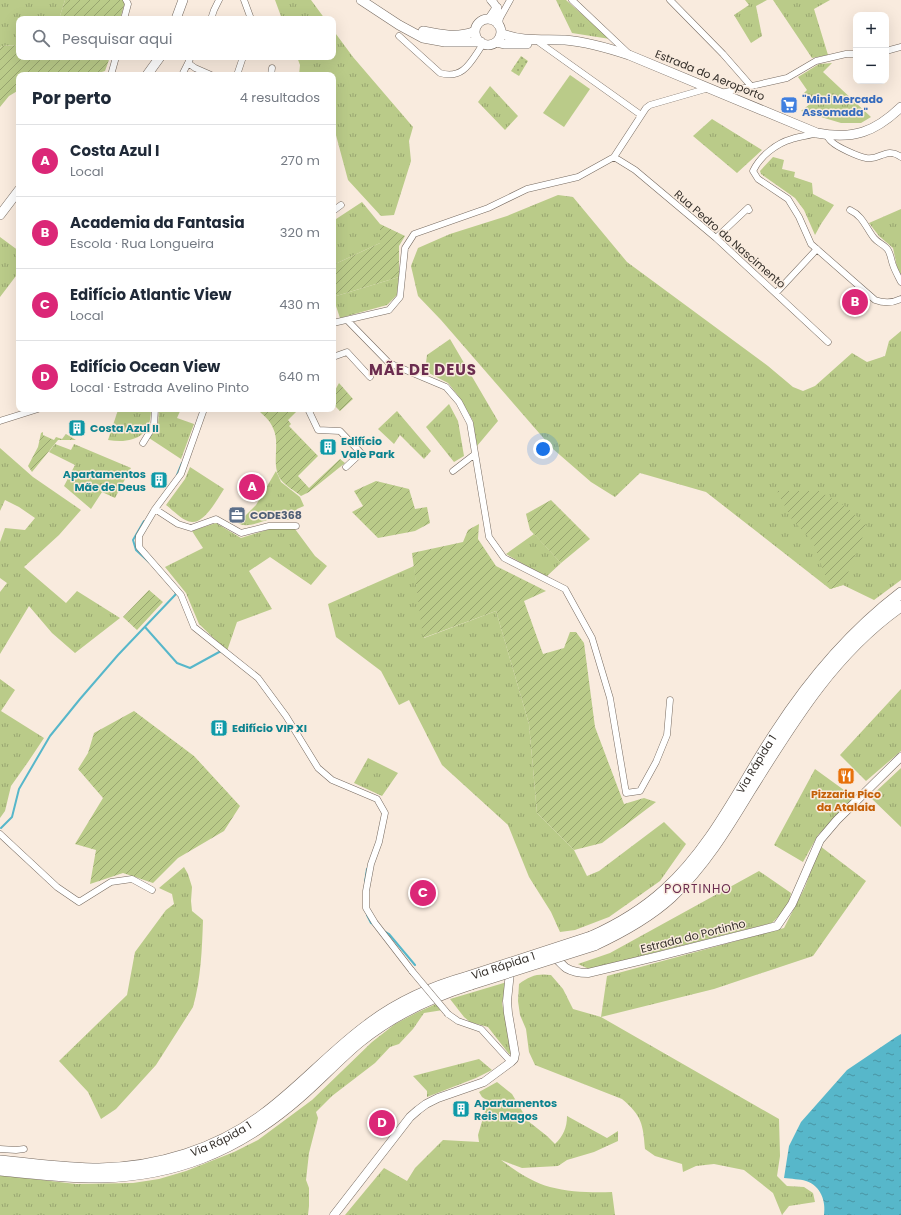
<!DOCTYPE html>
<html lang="pt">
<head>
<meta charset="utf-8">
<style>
  body { margin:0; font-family:Poppins,sans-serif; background:#f2f2f3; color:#1f2937 }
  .controls { position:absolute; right:12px; top:12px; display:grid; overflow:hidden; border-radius:8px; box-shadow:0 4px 16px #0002 }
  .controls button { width:36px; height:36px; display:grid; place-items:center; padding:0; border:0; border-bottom:1px solid #e0e1e3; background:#fff; color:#1f2937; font:20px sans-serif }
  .you { position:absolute; left:543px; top:449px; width:14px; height:14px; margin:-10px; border:3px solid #fff; border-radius:50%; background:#1a73e8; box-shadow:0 0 0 6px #1a73e833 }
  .badge { display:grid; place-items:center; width:26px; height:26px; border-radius:50%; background:#db2777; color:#fff; font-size:13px; font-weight:700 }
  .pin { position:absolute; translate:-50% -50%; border:2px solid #fff; box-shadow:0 1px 4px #0006 }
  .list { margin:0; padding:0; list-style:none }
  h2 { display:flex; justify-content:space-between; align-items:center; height:52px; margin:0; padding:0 16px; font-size:17px }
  h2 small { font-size:13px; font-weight:400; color:#747a83 }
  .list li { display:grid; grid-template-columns:26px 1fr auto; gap:12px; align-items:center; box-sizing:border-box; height:72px; padding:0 16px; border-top:1px solid #e0e1e3 }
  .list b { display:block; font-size:15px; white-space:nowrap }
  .list p { margin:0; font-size:13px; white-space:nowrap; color:#747a83 }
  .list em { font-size:13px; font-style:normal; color:#747a83 }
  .icon { flex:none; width:22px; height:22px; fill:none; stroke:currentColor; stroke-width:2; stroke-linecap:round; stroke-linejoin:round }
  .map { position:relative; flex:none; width:901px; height:1215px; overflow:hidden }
  .search { position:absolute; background:#fff; box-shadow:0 4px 16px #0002; left:16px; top:16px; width:320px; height:44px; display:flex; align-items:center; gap:10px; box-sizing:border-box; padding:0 14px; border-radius:8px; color:#747a83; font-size:15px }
  .panel { position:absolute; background:#fff; box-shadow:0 4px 16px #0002; left:16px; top:72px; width:320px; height:340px; border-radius:8px }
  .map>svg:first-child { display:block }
</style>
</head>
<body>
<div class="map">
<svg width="901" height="1215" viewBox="0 0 901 1215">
  <defs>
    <pattern id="grass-tufts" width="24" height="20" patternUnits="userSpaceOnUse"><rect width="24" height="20" fill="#bacb89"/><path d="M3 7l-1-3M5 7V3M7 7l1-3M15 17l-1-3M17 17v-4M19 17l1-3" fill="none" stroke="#98a570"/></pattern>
    <pattern id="park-dots" width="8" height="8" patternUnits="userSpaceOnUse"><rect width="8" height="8" fill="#bacb89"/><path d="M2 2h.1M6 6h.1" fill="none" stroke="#98a570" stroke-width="1.8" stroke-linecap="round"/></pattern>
    <pattern id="garden-furrows" width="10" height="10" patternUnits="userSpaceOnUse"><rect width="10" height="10" fill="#bacb89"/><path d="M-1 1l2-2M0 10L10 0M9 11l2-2" fill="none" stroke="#98a570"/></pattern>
    <pattern id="water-ripples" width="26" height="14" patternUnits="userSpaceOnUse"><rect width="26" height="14" fill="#57b7ca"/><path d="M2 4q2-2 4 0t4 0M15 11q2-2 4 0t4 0" fill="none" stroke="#4995a4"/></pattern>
  </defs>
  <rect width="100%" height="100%" fill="#f9ebde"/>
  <path fill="url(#grass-tufts)" d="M 0,0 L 65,0 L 59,19 L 19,19 L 19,45 L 2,46 L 0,48 Z
    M 275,0 L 311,0 L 325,19 L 282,19 Z
    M 556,0 L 566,0 L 610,39 L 572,33 Z
    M 745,0 L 767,0 L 756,6 L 762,36 L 751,43 L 734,15 L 749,5 Z
    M 773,0 L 830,0 L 814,9 L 828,55 L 812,58 Z
    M 333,30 L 353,57 L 413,127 L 409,141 L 411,161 L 394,215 L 381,216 L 348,180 L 333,124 L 333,75 L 299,75 L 300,65 L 297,57 L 333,57 Z
    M 832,63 L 823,72 L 871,117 L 861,123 L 841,123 L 801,111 L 810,104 L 803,94 L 807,90 L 798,77 L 819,64 Z
    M 490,86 L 518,116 L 505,130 L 478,102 Z
    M 712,119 L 762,150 L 737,173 L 693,136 Z
    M 773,157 L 784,160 L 782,169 L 795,172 L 794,177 L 812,183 L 813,194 L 834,205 L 821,224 L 815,235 L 804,210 L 795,198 L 761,174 L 760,171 Z
    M 558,195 L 573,197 L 627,262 L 768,366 L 793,387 L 803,391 L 815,386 L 852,353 L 867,362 L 885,356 L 889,341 L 901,331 L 901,580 L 874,600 L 843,585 L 830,589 L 706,492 L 640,473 L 615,497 L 591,482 L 553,449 L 441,320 L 418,296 L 411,266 L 418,248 L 450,234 L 507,216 Z
    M 362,202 L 380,224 L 380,243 L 333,265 L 333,221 Z
    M 901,209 L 901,275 L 897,267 L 893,248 L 879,236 L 869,223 Z
    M 0,237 L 19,251 L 19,272 L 0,297 Z
    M 399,277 L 397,295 L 387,305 L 340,318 L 333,297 Z
    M 450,339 L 498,421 L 477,446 L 473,421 L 460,398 L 448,383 L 425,371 L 427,355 Z
    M 449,404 L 458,421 L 464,456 L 454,462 L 426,427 Z
    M 127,409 L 151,410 C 151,437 132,444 108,440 L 118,410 L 125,411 Z
    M 159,409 L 181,409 L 177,418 L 194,424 L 181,459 L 149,438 L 158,425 Z
    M 397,411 L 431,451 L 424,459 L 400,435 L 394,444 L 378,429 Z
    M 55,444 L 71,450 L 74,444 L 131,468 L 115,498 L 102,492 L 91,509 L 64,486 L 75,465 L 49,452 Z
    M 0,448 L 33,477 L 81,510 L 59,535 L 24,567 L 66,603 L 77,591 L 120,618 L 75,653 L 52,633 L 29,606 L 0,654 L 0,592 L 7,583 L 0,578 L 0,542 L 5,528 L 25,530 L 35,518 L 19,507 L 5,500 L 0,511 Z
    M 190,467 L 224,489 C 218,498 205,523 192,522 C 182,521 173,510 166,505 L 185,479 Z
    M 276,471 L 281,482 L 300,497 L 304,506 L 297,509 L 294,520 C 287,520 279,519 272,519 C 261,521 247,529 238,523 L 256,505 Z
    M 216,523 L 241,538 L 270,529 L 295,529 L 315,556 L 327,566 L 311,585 L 270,557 L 249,571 L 272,609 L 237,622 L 227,651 L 199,624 L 186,593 L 165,567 L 203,548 L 192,531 Z
    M 534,534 L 561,563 L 546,577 L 506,554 Z
    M 414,566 L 424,638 L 496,611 L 529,724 L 537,813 L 574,850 L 587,876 L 599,871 L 664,822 L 686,844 L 660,881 L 609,917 L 575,930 L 560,932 L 551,912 L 529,877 L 508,825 L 442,765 L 409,700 L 399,705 L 381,671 L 336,637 L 328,604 Z
    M 0,679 L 15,690 L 1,711 L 44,738 L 28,762 L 11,786 L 5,811 L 0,818 Z
    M 901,689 L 901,751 L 866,781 L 840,755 Z
    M 368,758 L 398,773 L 382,796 L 354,783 Z
    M 901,768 L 901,827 L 870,797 Z
    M 815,769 L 855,798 L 818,835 L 803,862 L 774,845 Z
    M 820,846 L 866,881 L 813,956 L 714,989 L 601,1017 L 779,1119 L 780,1156 L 777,1176 L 787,1186 L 804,1187 L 813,1193 L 815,1202 L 789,1206 L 782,1215 L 773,1193 L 744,1170 L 714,1164 L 696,1166 L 683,1172 L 682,1164 L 655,1156 L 645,1149 C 643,1124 642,1116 622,1099 L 535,1065 L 529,1052 L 526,1029 L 520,1015 L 518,1001 L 519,984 C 529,976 538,973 551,975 L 563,989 L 573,1009 L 601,1017 L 607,976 L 784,928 L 805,887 Z
    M 184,867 L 188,874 L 192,887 L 191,901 L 192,911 L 203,920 C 202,949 201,979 193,1007 L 156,1065 L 116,1109 L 101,1119 L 88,1092 L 59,1061 L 127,995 L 135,952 L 166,910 L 174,904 L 172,894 L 159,888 Z
    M 759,871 L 791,893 C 789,906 781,914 772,923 L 589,969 L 578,964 L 610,953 Z
    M 507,982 L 502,1003 L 510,1043 L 511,1054 L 509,1054 L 488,1027 L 470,1022 L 464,1017 L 450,999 Z
    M 438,1003 L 443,1010 L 424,1013 L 413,1029 L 399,1044 L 390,1047 L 375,1063 L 332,1096 L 316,1112 L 318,1118 L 309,1153 L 306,1180 L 309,1188 L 309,1206 L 308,1215 L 0,1215 L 0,1175 L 76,1184 L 133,1183 L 159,1179 L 186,1171 L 234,1152 L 258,1140 L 312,1100 L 372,1042 L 395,1024 L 416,1013 Z
    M 479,1059 L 492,1070 L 476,1078 L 427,1097 L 427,1091 L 413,1076 Z
    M 497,1082 L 512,1094 L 528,1121 L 547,1136 L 555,1144 C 563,1136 567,1128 567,1116 L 607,1138 L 618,1131 L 618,1141 L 594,1152 L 567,1160 L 558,1166 L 522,1168 L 501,1160 C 514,1170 534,1183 550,1187 C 569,1192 593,1193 612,1192 L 615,1215 L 345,1215 L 384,1168 L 407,1181 L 415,1168 L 443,1140 L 479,1142 L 478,1135 L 488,1101 L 482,1097 L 479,1092 Z"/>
  <path fill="url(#park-dots)" d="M 521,56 L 528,61 L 519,76 L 511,71 Z"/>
  <path fill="url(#garden-furrows)" d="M 65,0 L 123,0 L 125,2 L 120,19 L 59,19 Z
    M 19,45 L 19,57 L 110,57 L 105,71 L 92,75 L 19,75 L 19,90 L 9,96 L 0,107 L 0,48 L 2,46 Z
    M 380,224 L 405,236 L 399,246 L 399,277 L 333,297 L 333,265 L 380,243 Z
    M 339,383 L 353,399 L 340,411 L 333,404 L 333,394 Z
    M 257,409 L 297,409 L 297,411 L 288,420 L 291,424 L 289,426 L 318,456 L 298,476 L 309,488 L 340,459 L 345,463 L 309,492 L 301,496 C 295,491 286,486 281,480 C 270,465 281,444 273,428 C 270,420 263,415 257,409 Z
    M 43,432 L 43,435 L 54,440 L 56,437 L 62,439 L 66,434 L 76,440 L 58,440 L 32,472 L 28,466 L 38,447 L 41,433 Z
    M 376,481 L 409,489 L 415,509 L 427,507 L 430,523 L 415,531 L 378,538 L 352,512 L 363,506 L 354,491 Z
    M 777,491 L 819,491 L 848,508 L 867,526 L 843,585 L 830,589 L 813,542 L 791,518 Z
    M 551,500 L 590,539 L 561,563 L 530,530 L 526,514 Z
    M 479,524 L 478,539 L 496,566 L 546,591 L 524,601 L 543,654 L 564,648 L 570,632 L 576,632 L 584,643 L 595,727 L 624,804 L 644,798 L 656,802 L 602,843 L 574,850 L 537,813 L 529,724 L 496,611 L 423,638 L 412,553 L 463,542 L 468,530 Z
    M 149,590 L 163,602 L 137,630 L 123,617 Z
    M 134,711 L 194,756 L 240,806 L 224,831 L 178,858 L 153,883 L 123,873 L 90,884 L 96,850 L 75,844 L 103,798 L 78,769 L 88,753 L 94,733 Z"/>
  <path fill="#bacb89" d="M 570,75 L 590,89 L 564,127 L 543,113 Z"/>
  <path fill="url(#water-ripples)" d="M 901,1034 L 901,1215 L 824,1215 C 826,1201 821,1186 806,1181 C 800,1179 791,1179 784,1178 L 789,1146 L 801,1122 L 847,1070 L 896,1037 Z"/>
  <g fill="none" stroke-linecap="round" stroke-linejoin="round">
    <path stroke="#57b7ca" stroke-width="2" d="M 177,475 L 182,463
      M 144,521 L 133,540 L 136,550 L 150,563
      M 145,627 L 177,663 L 190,668 L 221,651 L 222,652
      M 1,828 L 12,817 L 19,789 L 50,736 L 80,699 L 118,655 L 176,594 L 175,592
      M 365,882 L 367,869
      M 367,915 L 371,923 L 374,925
      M 384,931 L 389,934 L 415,965"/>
    <g stroke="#766a60" stroke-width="7">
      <path id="minor" d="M 244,0 L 251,19
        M 572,0 L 628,53
        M 670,0 L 723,54 L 751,86
        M 500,18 L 510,0
        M 124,19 L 128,4 L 126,0
        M 211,19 L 214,10 L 219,0
        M 399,36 L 440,73 C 464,80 471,61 483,44
        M 540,43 L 641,115
        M 886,51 L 901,47
        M 188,63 L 195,68 L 211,75
        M 111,75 L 116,57
        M 182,75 L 191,57
        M 237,75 L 243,57
        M 271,75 L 272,68
        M 721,93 L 787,78 L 816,61 L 846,54 L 856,54
        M 817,133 C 809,136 800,136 792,139 C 777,143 760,156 753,171 L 758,179 L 788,199 L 799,217 L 811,244 L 875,300 C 883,303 893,303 901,299
        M 826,135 C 828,137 829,140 832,142 C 837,147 859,157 866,158 C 880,161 886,146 901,157
        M 614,157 L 635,170 L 716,238 L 828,342
        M 850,210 C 863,216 866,228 874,238 C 878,243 885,245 888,250 C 891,255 891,260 893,265 C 895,271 898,276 901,282
        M 333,211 L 341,205
        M 716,238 L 748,208 L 749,210
        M 776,293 L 817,249
        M 347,320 L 389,363 L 446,387 L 459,402 L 470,423 L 489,537 L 504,558 L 565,589 L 592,638 L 610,698 L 626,793 L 640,791 L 656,762 L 667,735 L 670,700
        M 333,323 L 389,310 L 400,297 L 405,248 L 414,234 L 488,208 L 527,189 L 578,177 L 614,157 L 646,108 L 650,105 L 709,88
        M 333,357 L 347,352 L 370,377
        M 204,409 L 181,474 L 155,509 L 139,536 L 139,547 L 181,595 L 194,627 L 258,678 L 286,716 L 318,768 L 332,780 L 377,799 L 385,813 L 379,842 L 371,864 L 366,891 L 366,908 L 375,923 L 412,971
        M 308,409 L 318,430 L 340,431 L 361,453 L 346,467
        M 0,421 L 38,409
        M 143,443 L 154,425 L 155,409
        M 453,471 L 475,454
        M 155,509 L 178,524 L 191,528 L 216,519 L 241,533 L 269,526 L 296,526
        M 0,834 L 57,887 L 79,902 L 111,882 L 132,879 L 152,890
        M 448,1014 L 458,1021 L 481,1029 L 511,1062
        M 0,1149 L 16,1150 L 24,1149"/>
    </g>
    <g stroke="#766a60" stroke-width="9">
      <path id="tertiary" d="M 491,0 C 498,7 500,15 498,25
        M 489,19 L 497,7
        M 551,956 C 557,958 561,964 566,968 C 573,972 581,973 588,973 L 659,956 L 777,926 L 792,904 L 820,840 L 837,820 L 901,757
        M 334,1215 L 393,1139 L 410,1117 L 418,1110 L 426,1104 L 438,1098 L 484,1082 L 511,1062 L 514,1059 L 515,1054 L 508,1013 L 507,1001 L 510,972 L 513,967"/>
    </g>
    <g stroke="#766a60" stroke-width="10">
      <path id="secondary" d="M 361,0 L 399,25 L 423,38 L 445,42 L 481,42
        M 176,19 L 183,0
        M475 32a13 13 0 1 1 26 0a13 13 0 1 1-26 0Z
        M 423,31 C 441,35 459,38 475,31
        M 501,33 C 521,42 544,39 565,40 C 588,42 608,48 629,55 L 817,133 C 853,140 875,132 901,107
        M 496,42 L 504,44 L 527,44
        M 147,75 L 160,57
        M 0,215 L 19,190"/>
    </g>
    <g stroke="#766a60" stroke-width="12">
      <g id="trunk">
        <path id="s1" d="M 591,937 C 618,925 643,910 665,890 C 713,847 741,785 776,732 C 811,678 850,632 901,593"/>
        <path d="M 594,945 C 622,932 648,918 671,897 C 704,866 727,828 750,790 C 793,721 834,653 901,606"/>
        <path id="s2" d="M 0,1161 C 33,1164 66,1169 99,1169 C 157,1168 217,1150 263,1115 C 300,1088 331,1052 368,1025 C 398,1002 432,987 468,977"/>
        <path d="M 0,1170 C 34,1173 68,1178 102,1177 C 175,1175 234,1151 290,1105 C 314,1086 335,1062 359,1042 C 392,1015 430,997 471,984"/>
      </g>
    </g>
    <use href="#minor" stroke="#fff" stroke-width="6"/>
    <use href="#tertiary" stroke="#fff" stroke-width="8"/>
    <use href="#secondary" stroke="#fff" stroke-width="9"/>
    <use href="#trunk" stroke="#fff" stroke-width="11"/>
    <g stroke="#766a60" stroke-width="7" stroke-linecap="butt">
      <path id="minor-bridge" d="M 412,971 L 448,1014"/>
    </g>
    <g stroke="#766a60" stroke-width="12" stroke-linecap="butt">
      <g id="trunk-bridge">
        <path id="s3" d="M 468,977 L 591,937"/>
        <path d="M 471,984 L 594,945"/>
      </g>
    </g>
    <use href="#minor-bridge" stroke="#fff" stroke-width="6"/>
    <use href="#trunk-bridge" stroke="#fff" stroke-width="11"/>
  </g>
  <defs>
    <g id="supermarket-square" transform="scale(0.9)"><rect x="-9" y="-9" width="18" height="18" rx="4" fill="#3f7fe0" stroke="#f9ebde"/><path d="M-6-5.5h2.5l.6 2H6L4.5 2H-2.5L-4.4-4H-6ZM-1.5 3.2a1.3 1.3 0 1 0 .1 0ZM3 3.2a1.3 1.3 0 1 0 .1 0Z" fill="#fff"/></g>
    <g id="building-square" transform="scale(0.9)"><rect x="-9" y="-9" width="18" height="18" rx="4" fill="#0f9aa8" stroke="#f9ebde"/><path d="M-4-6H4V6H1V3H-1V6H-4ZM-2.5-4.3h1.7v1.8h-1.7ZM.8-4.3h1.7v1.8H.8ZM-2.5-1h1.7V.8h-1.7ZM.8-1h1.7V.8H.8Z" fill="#fff"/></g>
    <g id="office-square" transform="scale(0.9)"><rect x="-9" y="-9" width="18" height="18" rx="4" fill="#5c6f8a" stroke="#f9ebde"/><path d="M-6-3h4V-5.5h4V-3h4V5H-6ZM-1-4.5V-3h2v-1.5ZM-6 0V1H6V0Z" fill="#fff"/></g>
    <g id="restaurant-square" transform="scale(0.9)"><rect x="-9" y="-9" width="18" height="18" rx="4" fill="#e8710a" stroke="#f9ebde"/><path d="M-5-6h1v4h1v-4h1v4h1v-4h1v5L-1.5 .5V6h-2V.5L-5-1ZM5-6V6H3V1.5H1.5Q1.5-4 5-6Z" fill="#fff"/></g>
  </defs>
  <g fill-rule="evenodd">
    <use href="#supermarket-square" x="789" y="105"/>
    <use href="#building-square" x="77" y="428"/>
    <use href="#building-square" x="328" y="447"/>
    <use href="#building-square" x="159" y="480"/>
    <use href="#office-square" x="237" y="515"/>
    <use href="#building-square" x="219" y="728"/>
    <use href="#restaurant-square" x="846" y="776"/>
    <use href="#building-square" x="461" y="1109"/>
  </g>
  <g text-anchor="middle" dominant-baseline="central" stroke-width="3" stroke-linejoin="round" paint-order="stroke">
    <g font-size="11" fill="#342f2a" stroke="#f9ebde">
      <text transform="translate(710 75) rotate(22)">Estrada do Aeroporto</text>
      <text transform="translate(730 239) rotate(41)">Rua Pedro do Nascimento</text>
      <text stroke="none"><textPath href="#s1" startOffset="244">Via Rápida 1</textPath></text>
      <text transform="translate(693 936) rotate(-14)">Estrada do Portinho</text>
      <text stroke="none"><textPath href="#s3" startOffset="37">Via Rápida 1</textPath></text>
      <text stroke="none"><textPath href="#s2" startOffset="226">Via Rápida 1</textPath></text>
    </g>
    <g font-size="11" font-weight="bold" fill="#366cbe" stroke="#f9ebde" text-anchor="start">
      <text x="802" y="99">"Mini Mercado<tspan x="802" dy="13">Assomada"</tspan></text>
    </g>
    <g font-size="11" font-weight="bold" fill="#0d838f" stroke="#f9ebde" text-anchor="start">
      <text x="90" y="428">Costa Azul II</text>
      <text x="341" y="441">Edifício<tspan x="341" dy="13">Vale Park</tspan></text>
      <text x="146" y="474" text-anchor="end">Apartamentos<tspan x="146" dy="13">Mãe de Deus</tspan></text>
      <text x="232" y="728">Edifício VIP XI</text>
      <text x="474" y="1103">Apartamentos<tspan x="474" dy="13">Reis Magos</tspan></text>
    </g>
    <g font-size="11" font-weight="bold" fill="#4e5e75" stroke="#f9ebde" text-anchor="start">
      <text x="250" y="515">CODE368</text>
    </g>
    <g font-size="11" font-weight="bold" fill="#c56008" stroke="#f9ebde">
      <text x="846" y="794">Pizzaria Pico<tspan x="846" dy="13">da Atalaia</tspan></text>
    </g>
    <g font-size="12" letter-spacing="1" fill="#6b2c4f" stroke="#f9ebde">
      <text x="698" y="888">PORTINHO</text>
    </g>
    <g font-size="15" font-weight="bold" letter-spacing="1" fill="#6b2c4f" stroke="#f9ebde">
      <text x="423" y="369">MÃE DE DEUS</text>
    </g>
  </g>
</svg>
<div class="controls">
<button>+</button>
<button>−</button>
</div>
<div class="you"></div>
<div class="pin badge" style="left:252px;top:487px">A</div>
<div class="pin badge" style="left:855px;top:302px">B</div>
<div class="pin badge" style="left:423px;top:893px">C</div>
<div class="pin badge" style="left:382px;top:1123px">D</div>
<div class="search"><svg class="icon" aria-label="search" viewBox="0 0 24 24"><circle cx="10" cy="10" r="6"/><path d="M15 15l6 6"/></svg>Pesquisar aqui</div>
<section class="panel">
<h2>Por perto<small>4 resultados</small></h2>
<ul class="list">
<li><span class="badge">A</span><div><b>Costa Azul I</b><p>Local</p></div><em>270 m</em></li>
<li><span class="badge">B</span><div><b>Academia da Fantasia</b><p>Escola · Rua Longueira</p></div><em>320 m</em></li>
<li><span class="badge">C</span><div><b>Edifício Atlantic View</b><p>Local</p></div><em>430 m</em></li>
<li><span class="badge">D</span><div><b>Edifício Ocean View</b><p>Local · Estrada Avelino Pinto</p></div><em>640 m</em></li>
</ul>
</section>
</div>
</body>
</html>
